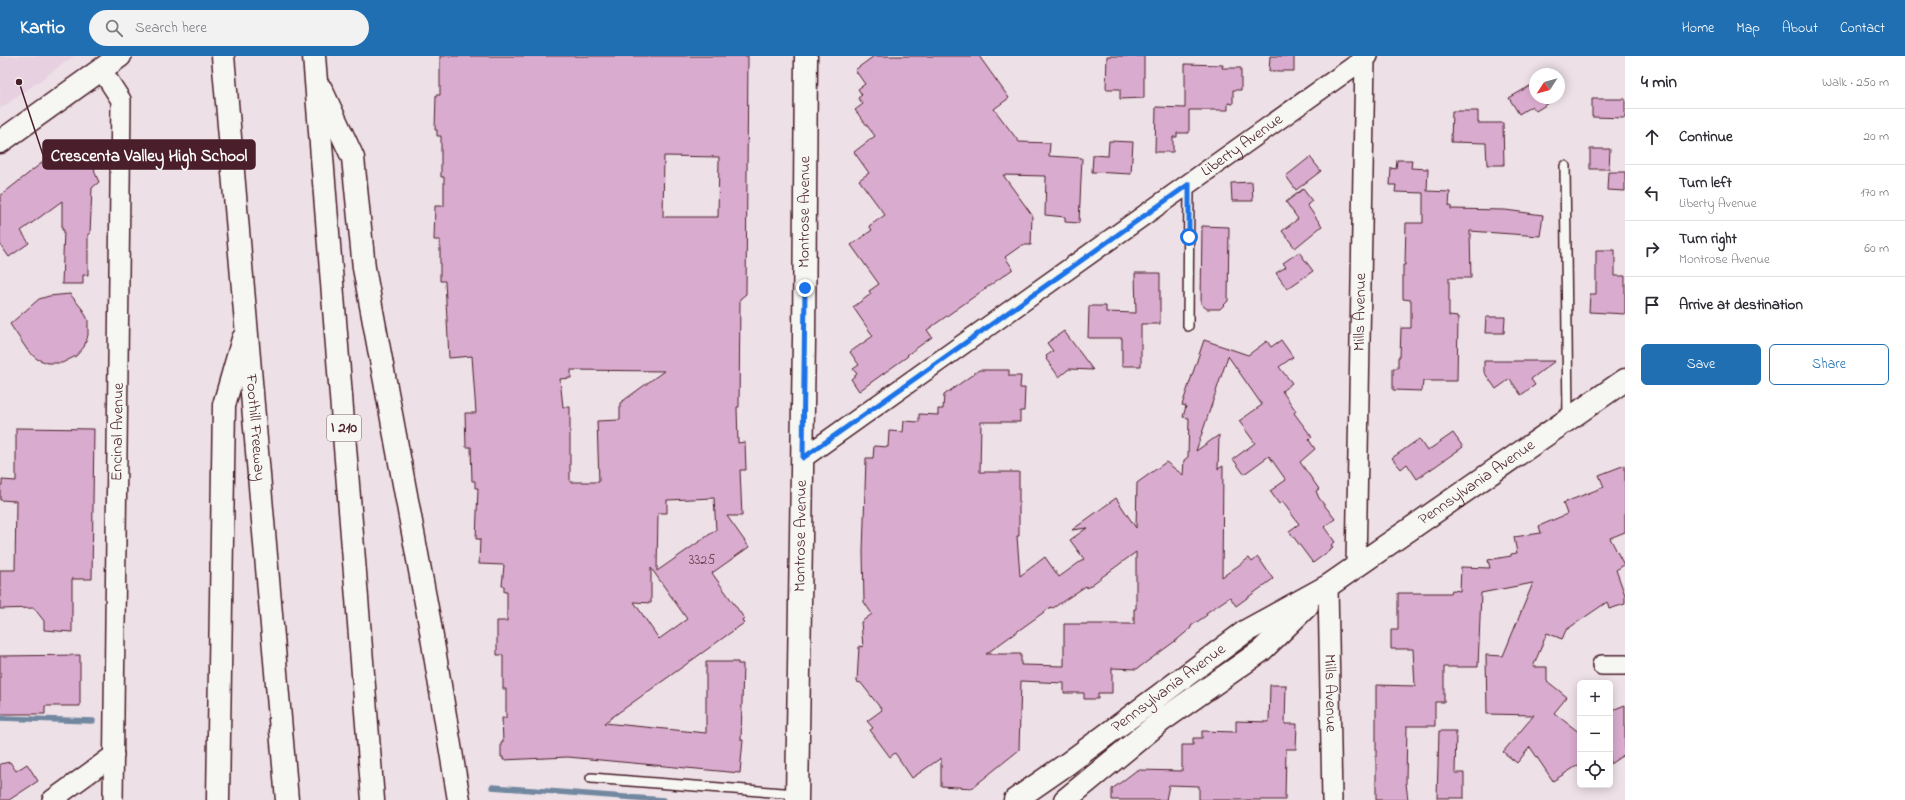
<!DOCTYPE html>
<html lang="en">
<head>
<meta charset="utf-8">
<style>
  body { margin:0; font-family:"Indie Flower",sans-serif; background:#f2f2f3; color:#2b2b33 }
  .controls { position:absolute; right:12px; bottom:12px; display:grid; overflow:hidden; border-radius:6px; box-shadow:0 2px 10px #0003 }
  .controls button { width:36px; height:36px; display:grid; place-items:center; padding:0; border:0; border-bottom:1px solid #e1e1e2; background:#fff; color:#2b2b33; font:20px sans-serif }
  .compass { position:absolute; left:1529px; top:12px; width:36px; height:36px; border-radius:50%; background:#fff; box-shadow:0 2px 10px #0003; rotate:234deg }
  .stop { position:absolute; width:12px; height:12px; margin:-9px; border:3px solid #1a73e8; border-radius:50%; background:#fff }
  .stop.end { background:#1a73e8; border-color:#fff; box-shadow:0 1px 4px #0008 }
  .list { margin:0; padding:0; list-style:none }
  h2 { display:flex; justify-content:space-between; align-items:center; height:52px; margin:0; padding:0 16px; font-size:17px }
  h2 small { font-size:13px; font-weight:400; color:#7c7c81 }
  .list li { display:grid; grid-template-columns:26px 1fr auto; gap:12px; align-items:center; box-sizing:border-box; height:56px; padding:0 16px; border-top:1px solid #e1e1e2 }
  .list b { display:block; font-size:15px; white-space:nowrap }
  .list p { margin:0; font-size:13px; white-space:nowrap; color:#7c7c81 }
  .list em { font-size:13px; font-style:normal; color:#7c7c81 }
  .actions { display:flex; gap:8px; padding:12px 16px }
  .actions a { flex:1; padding:9px 0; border:1px solid #1f6fb2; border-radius:6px; text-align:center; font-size:14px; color:#1f6fb2 }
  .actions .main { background:#1f6fb2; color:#fff }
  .icon { flex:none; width:22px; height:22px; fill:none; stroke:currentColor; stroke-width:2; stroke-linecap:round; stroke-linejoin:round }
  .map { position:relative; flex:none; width:1625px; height:744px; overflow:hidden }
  header { display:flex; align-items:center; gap:24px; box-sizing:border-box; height:56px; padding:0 20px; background:#1f6fb2; color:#fff }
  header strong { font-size:19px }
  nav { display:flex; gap:22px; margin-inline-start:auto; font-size:14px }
  .search { width:280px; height:36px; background:#f2f2f3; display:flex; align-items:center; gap:10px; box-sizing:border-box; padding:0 14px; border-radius:22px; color:#7c7c81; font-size:15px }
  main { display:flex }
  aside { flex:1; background:#fff }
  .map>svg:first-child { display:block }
</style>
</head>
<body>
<header>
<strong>Kartio</strong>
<div class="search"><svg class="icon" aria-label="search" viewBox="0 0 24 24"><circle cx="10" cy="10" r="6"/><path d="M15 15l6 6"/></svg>Search here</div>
<nav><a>Home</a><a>Map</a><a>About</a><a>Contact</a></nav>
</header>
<main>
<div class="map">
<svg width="1625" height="744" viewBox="0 0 1625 744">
  <rect width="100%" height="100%" fill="#ede0e7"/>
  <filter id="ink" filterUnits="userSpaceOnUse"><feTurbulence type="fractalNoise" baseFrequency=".025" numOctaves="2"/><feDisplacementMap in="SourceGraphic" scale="8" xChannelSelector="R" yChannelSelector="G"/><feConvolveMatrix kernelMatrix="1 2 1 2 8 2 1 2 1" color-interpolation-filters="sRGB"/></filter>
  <g filter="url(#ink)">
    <path fill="#e7d0e0" d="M 0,0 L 74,0 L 0,53 Z"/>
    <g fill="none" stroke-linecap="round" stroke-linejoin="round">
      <path stroke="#7288a0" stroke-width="5.5" d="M 0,662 L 93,665
        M 492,731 L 664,744"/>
    </g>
    <path fill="#d9abce" stroke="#4a1f2b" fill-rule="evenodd" d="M 440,0 L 748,0 L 746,238 L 740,243 L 739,351 L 737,351 L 738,387 L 745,386 L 746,414 L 740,414 L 742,460 L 727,460 L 749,491 L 712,517 L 744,562 L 742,564 L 744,567 L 604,667 L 706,677 L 706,606 L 738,606 L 738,608 L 743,608 L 741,684 L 743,684 L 740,717 L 568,701 L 503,704 L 503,701 L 501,701 L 501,687 L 503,686 L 502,662 L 506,662 L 506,633 L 503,633 L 503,599 L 497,599 L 497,565 L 507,565 L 507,536 L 504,536 L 504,530 L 502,530 L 504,509 L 479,508 L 480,483 L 476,483 L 478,432 L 475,432 L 475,425 L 472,425 L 471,391 L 466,391 L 465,357 L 476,357 L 472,300 L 449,302 L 445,225 L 440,225 L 440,184 L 434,184 L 435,150 L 444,150 L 444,121 L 441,121 L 441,80 L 437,80 L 437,74 L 435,74 L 436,39 L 440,39 ZM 664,100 L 719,101 L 718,161 L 663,161 ZM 571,314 L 664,315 L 620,347 L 620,364 L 597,365 L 599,426 L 570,426 L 570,351 L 563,351 L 560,323 L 571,322 ZM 714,442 L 716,474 L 657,515 L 658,457 L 667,457 L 667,444 ZM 651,512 L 687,563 L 659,583 L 634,546 L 651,547 Z
      M 874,0 L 979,0 L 1009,42 L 994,53 L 1019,86 L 1050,87 L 1049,100 L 1082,102 L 1079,167 L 1065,166 L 1065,161 L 1045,159 L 1046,120 L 1003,119 L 1032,159 L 1031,189 L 1022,189 L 1005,201 L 1013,213 L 927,274 L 932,281 L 907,299 L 908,300 L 859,335 L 851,323 L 857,318 L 853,313 L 859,309 L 850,296 L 873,280 L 853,251 L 871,238 L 869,235 L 879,228 L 851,189 L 872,174 L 869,170 L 885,159 L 859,124 L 869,117 L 854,96 L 875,80 L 855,54 L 863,48 L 858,42 L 862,39 L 858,33 L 865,28 L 855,14 Z
      M 1107,0 L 1144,0 L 1144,42 L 1120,43 L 1120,33 L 1106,33 Z
      M 1270,0 L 1294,0 L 1294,15 L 1269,15 Z
      M 1185,8 L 1223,9 L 1222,12 L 1241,12 L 1241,34 L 1233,34 L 1233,48 L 1228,47 L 1228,54 L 1189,54 L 1189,77 L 1177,77 L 1177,81 L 1173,81 L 1173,96 L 1155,96 L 1156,51 L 1185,52 Z
      M 1535,27 L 1535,42 L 1546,42 L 1549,47 L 1536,55 L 1532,50 L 1519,58 L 1509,42 Z
      M 1592,43 L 1625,43 L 1625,62 L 1592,61 Z
      M 1452,55 L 1478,55 L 1478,67 L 1503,67 L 1504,109 L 1487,109 L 1486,87 L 1451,86 Z
      M 1109,85 L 1133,86 L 1131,118 L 1092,116 L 1093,99 L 1108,100 Z
      M 80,89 L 94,109 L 95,117 L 99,126 L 92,132 L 90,178 L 88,178 L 88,219 L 83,219 L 83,228 L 62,228 L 64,174 L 62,174 L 62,145 L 21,175 L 29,187 L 9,201 L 0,188 L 0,140 L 63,90 L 65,94 L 70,91 L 73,94 Z
      M 1590,93 L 1610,93 L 1609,113 L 1590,113 Z
      M 1310,101 L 1321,115 L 1296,134 L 1286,120 Z
      M 1397,104 L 1412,104 L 1411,112 L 1428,113 L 1427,135 L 1450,136 L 1449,150 L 1451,150 L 1451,153 L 1505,154 L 1543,159 L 1540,180 L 1470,175 L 1471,222 L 1449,222 L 1449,260 L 1458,261 L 1457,325 L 1423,325 L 1422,335 L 1393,334 L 1393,312 L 1398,312 L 1398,301 L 1400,301 L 1401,272 L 1411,272 L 1411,244 L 1403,243 L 1403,209 L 1405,209 L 1406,167 L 1423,167 L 1423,137 L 1395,136 L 1396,129 L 1390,129 L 1391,112 L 1396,113 Z
      M 1608,116 L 1625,116 L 1625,135 L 1607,134 Z
      M 1252,126 L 1253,145 L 1232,145 L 1231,127 Z
      M 1303,133 L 1312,145 L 1307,149 L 1322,170 L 1295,192 L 1282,175 L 1298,163 L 1286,146 Z
      M 1202,170 L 1229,171 L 1228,245 L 1220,253 L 1207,253 L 1201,248 Z
      M 1596,194 L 1615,194 L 1615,220 L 1625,220 L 1625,258 L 1589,256 L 1590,238 L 1596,238 Z
      M 1299,196 L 1313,215 L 1287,233 L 1276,217 L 1286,211 L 1283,207 Z
      M 1135,217 L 1160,217 L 1160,268 L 1141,268 L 1141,310 L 1122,310 L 1122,282 L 1088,282 L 1089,250 L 1106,250 L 1106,256 L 1136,257 Z
      M 70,238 L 83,254 L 88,264 L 88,279 L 84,291 L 76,300 L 62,307 L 48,307 L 37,303 L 28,295 L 10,268 L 39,243 L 49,240 Z
      M 1486,261 L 1505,261 L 1504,277 L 1485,277 Z
      M 1064,275 L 1093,314 L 1069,313 L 1059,321 L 1046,303 L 1047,302 L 1046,300 L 1053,295 L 1047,287 Z
      M 1204,284 L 1248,299 L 1267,285 L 1271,291 L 1281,284 L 1293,301 L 1279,311 L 1292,327 L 1282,335 L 1296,355 L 1294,357 L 1312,381 L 1309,384 L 1315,393 L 1300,406 L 1319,433 L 1316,435 L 1319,442 L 1335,463 L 1324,471 L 1335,486 L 1331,489 L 1333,492 L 1313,507 L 1289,475 L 1299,468 L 1282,445 L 1279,448 L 1270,435 L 1286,424 L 1269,400 L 1244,418 L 1233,403 L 1255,387 L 1239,365 L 1262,349 L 1228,300 L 1196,395 L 1219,379 L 1218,413 L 1223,410 L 1222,521 L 1249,502 L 1252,506 L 1258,501 L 1273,523 L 1236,550 L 1230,541 L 1206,557 L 1207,559 L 1191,570 L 1191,572 L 1178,583 L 1137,613 L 1112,612 L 1112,637 L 1098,637 L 1098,643 L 1084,643 L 1084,637 L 1064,637 L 1064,627 L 1021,625 L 1019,694 L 972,732 L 941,730 L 941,702 L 912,722 L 895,697 L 890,701 L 870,674 L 873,672 L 867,665 L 882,654 L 861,627 L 857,626 L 859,590 L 863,591 L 861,566 L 872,558 L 864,546 L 863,496 L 866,402 L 873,402 L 874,390 L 888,391 L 889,375 L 903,376 L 904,365 L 919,366 L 919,358 L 938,359 L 938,353 L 943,353 L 944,339 L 979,314 L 1009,314 L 1009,320 L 1021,320 L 1020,332 L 1025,332 L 1024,355 L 1020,355 L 1020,366 L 981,366 L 980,416 L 1019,416 L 1019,480 L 1017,480 L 1020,520 L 1045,501 L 1059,521 L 1084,503 L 1070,484 L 1087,472 L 1072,474 L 1116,442 L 1136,472 L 1137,427 L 1166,406 L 1183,419 L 1184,404 L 1188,401 L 1189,362 L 1183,361 L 1186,350 L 1182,349 ZM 1136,496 L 1136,553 L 1134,553 L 1134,568 L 1064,568 L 1064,610 L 1021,609 L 1021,598 L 986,598 L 1051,551 L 1053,552 L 1086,530 L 1087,532 Z
      M 1484,305 L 1555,305 L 1531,323 L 1535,329 L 1521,339 L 1510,323 L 1496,333 L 1484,316 Z
      M 16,372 L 94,373 L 92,523 L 72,523 L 72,576 L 44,574 L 44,565 L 34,552 L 0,553 L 0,514 L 15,514 L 16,445 L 0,444 L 0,429 L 2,429 L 2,424 L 16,425 Z
      M 1453,377 L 1463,391 L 1417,423 L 1407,408 L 1401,413 L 1392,402 L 1419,383 L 1427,395 Z
      M 1625,409 L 1625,476 L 1610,482 L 1624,509 L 1616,514 L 1625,539 L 1625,548 L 1609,553 L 1607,546 L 1566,574 L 1562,583 L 1547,577 L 1533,611 L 1547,611 L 1547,625 L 1567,641 L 1554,657 L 1580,677 L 1580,708 L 1553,725 L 1530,691 L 1517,707 L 1503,696 L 1534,659 L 1487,658 L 1486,599 L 1503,600 L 1533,527 L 1481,537 L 1478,611 L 1444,611 L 1444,646 L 1435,646 L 1435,670 L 1407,670 L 1406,727 L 1408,744 L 1376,744 L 1376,629 L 1415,630 L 1413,593 L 1391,593 L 1391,574 L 1398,574 L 1398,537 L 1451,537 L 1452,534 L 1460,535 L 1461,511 L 1490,512 L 1488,504 L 1511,500 L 1511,498 L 1517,497 L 1514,481 L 1541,477 L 1539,470 L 1567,458 L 1563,447 L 1604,431 L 1599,419 Z
      M 80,599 L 80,650 L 45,650 L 45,658 L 0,658 L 0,600 Z
      M 1270,629 L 1286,629 L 1285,668 L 1297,668 L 1296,693 L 1286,693 L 1285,744 L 1199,744 L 1199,730 L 1169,729 L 1166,744 L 1112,744 L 1112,733 L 1137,714 L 1182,715 L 1182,689 L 1193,689 L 1193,682 L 1202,682 L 1202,675 L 1236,676 L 1236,665 L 1269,666 Z
      M 1625,649 L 1625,698 L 1610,708 L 1610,655 Z
      M 1439,675 L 1456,675 L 1455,717 L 1464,717 L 1464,742 L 1437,742 Z
      M 10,706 L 16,715 L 27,708 L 38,725 L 9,744 L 0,744 L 0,708 Z"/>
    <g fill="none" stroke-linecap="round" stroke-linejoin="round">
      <g stroke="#4a1f2b" stroke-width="12">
        <path id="lane" d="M 1565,110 L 1568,361
          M 1188,270 L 1189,127
          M 591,722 L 797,738"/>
      </g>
      <g stroke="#4a1f2b" stroke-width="22">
        <g id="street">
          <path d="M 101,13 L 121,44 L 113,744"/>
          <path id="s1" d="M 803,402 L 1368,0"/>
          <path id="s2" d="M 1356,510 L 1365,2"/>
          <path id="s3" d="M 1328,530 L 1332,744"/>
          <path d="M 1602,609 L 1625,609"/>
          <path d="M 52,744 L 114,699"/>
        </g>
      </g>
      <g stroke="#4a1f2b" stroke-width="25">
        <g id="secondary">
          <path d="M 0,86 L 120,0"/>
          <path id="s4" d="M 797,744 L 804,284 L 806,0"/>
          <path id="s5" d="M 1015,744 L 1067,708 L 1246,575 L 1328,530 L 1625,324"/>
          <path d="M 1065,744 L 1161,665 L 1261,595 L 1307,550"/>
        </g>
      </g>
      <g stroke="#4a1f2b" stroke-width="25">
        <g id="highway">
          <path id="s6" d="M 223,0 L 287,744"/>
          <path d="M 314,0 L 373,744"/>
          <path d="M 321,33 L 353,102 L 364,212 L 429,563 L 459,744"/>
          <path d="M 218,744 L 224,349 L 243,283"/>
        </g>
      </g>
      <use href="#lane" stroke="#f6f6f2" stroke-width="9"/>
      <use href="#street" stroke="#f6f6f2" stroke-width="19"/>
      <use href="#secondary" stroke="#f6f6f2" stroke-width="22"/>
      <use href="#highway" stroke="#f6f6f2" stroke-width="22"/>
    </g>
  </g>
  <g fill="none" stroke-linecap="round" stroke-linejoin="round" filter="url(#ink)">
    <path stroke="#1a73e8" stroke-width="5" d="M 805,232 L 803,402 L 1189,128 L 1189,181"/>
  </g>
  <g text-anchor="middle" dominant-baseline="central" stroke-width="3.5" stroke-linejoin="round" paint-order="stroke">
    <g font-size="14" fill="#6e4254">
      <text x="702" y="504">3325</text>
    </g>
    <rect fill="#f6f6f2" stroke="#7e6067" stroke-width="1" x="327" y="359" width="34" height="26" rx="3"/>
    <g font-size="15" font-weight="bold" fill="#4a1f2b">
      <text x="344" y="372">I 210</text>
    </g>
    <g font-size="16" fill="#4a1f2b" stroke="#f6f6f2">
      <text stroke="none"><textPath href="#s1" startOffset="539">Liberty Avenue</textPath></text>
      <text stroke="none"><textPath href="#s4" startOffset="588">Montrose Avenue</textPath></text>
      <text stroke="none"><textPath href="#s2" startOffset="254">Mills Avenue</textPath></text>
      <text stroke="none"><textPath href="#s6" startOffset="373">Foothill Freeway</textPath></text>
      <text transform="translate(118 376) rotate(-89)">Encinal Avenue</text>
      <text stroke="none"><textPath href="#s5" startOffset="561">Pennsylvania Avenue</textPath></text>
      <text stroke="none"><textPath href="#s4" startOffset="264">Montrose Avenue</textPath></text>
      <text stroke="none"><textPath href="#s5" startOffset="190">Pennsylvania Avenue</textPath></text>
      <text stroke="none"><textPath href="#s3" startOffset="107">Mills Avenue</textPath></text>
    </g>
  </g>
  <path fill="none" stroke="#4a1f2b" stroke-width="1.5" d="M19 26L43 99"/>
  <circle fill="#4a1f2b" stroke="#f6f6f2" stroke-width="1.5" cx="19" cy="26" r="4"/>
  <rect fill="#4a1f2b" stroke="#4a1f2b" stroke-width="1.5" x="43" y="84" width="212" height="29" rx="4"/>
  <g font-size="17" text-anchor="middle" font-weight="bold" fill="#fff">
    <text x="149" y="105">Crescenta Valley High School</text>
  </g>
</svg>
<div class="controls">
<button>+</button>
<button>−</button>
<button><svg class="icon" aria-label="locate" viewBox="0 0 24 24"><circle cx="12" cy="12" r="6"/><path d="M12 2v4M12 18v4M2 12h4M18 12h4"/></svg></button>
</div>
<svg class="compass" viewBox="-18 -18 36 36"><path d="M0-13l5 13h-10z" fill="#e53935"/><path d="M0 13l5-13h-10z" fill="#7c7c81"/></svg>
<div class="stop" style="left:1189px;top:181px"></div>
<div class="stop end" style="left:805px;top:232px"></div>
</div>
<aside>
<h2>4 min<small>Walk · 250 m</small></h2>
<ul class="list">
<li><svg class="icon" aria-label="ahead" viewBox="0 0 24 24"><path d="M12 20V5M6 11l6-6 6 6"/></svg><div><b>Continue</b></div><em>20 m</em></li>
<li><svg class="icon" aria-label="left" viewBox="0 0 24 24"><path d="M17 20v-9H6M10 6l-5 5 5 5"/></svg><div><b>Turn left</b><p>Liberty Avenue</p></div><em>170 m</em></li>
<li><svg class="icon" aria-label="right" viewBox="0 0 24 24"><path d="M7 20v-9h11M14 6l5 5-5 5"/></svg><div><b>Turn right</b><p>Montrose Avenue</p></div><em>60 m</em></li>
<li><svg class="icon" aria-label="arrive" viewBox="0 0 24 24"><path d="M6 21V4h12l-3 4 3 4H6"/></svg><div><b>Arrive at destination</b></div></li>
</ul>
<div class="actions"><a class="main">Save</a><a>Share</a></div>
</aside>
</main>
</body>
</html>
